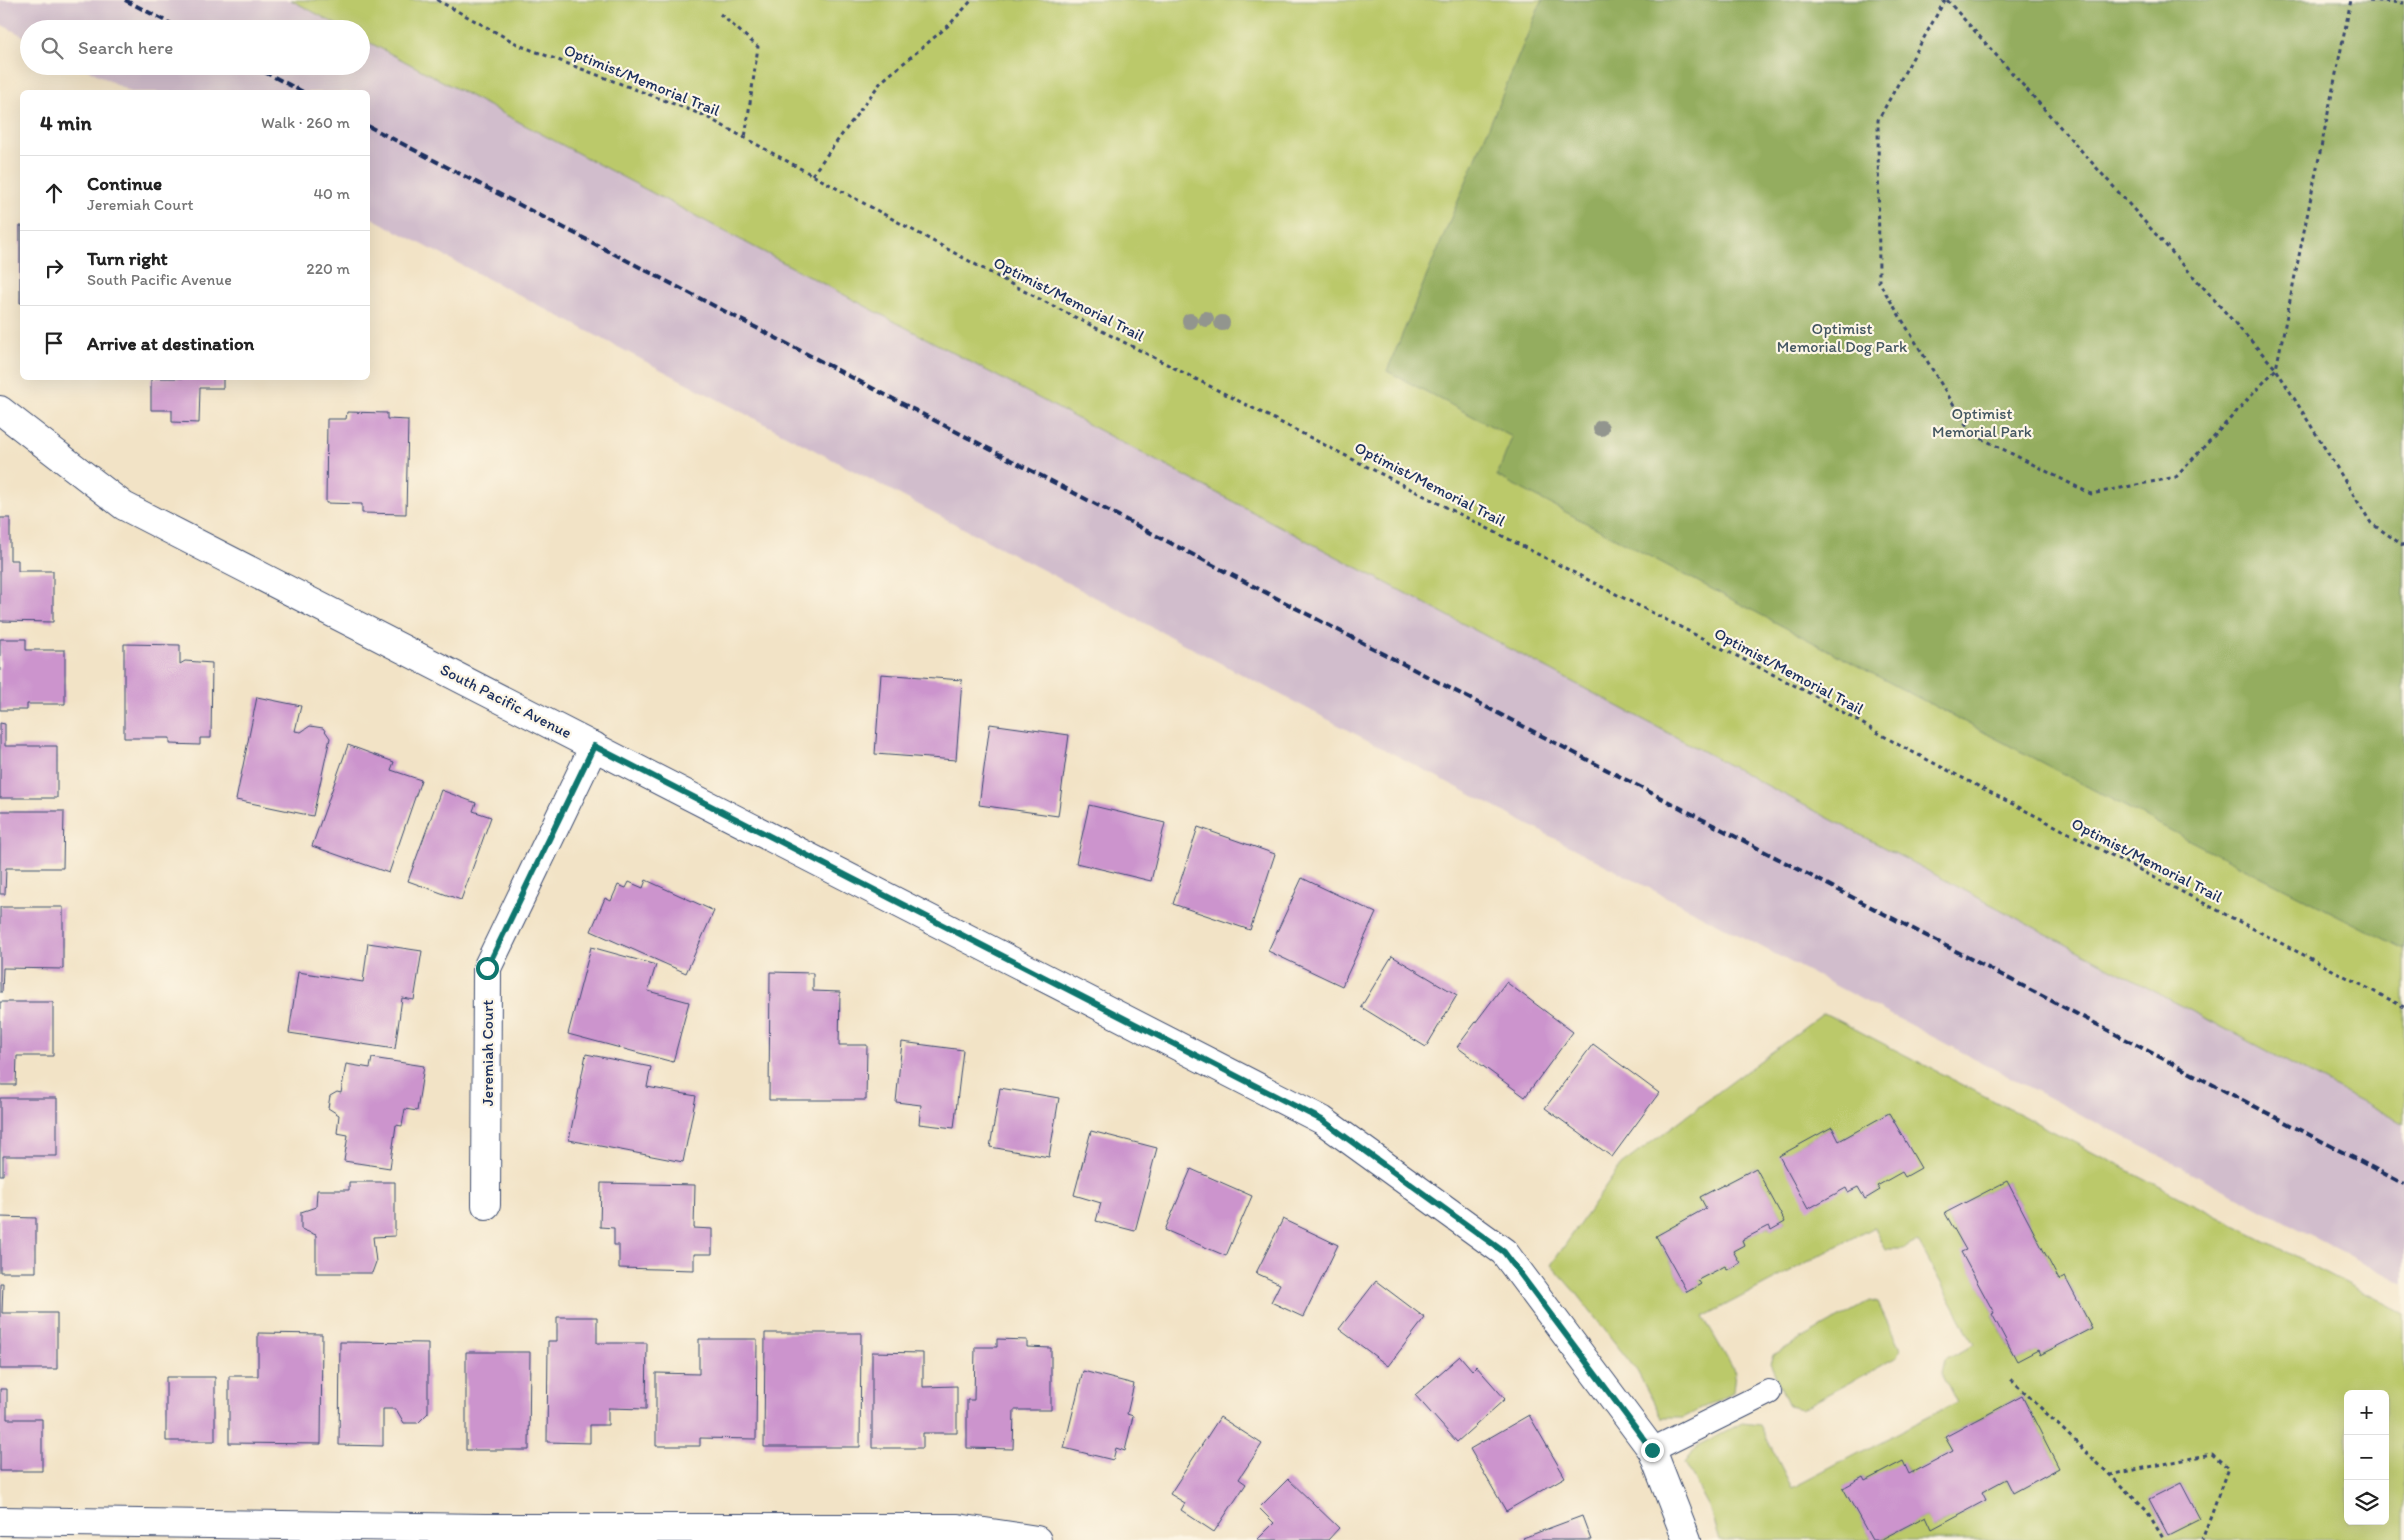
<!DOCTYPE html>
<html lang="en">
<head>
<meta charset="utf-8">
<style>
  body { margin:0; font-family:Itim,sans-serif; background:#f6f6f6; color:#222 }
  .controls { position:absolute; right:15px; bottom:15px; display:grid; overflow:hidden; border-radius:8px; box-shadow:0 5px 20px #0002 }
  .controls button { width:45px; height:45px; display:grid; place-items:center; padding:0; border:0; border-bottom:1px solid #e0e0e0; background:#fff; color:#222; font:25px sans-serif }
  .stop { position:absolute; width:15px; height:15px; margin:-11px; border:4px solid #0f766e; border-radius:50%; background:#fff }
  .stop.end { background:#0f766e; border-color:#fff; box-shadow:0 1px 5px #0008 }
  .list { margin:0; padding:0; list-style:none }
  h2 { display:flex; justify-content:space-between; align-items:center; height:65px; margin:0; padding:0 20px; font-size:21px }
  h2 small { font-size:16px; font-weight:400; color:#767676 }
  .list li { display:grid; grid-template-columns:32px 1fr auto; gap:15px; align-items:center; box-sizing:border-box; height:75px; padding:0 20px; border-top:1px solid #e0e0e0 }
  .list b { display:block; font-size:19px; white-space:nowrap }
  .list p { margin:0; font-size:16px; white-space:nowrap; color:#767676 }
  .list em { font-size:16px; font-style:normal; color:#767676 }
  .icon { flex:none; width:28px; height:28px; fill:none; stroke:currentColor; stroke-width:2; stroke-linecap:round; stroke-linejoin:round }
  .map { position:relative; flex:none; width:2404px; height:1540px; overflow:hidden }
  .search { position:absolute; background:#fff; box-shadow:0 5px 20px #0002; left:20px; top:20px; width:350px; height:55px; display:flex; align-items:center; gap:12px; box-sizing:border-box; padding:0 18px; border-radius:28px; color:#767676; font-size:19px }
  .panel { position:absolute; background:#fff; box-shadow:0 5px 20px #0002; left:20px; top:90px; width:350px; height:290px; border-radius:8px }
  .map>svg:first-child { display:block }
</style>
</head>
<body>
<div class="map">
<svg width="2404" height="1540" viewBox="0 0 2404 1540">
  <rect width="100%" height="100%" fill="#fcf5e5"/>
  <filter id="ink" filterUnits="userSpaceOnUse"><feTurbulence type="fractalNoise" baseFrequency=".02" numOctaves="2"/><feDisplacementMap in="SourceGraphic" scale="10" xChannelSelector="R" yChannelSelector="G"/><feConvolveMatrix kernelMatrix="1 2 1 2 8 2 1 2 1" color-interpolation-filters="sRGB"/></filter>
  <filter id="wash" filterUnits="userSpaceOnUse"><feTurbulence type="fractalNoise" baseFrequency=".0096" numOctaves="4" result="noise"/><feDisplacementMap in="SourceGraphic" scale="20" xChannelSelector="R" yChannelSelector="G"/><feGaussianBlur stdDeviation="1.12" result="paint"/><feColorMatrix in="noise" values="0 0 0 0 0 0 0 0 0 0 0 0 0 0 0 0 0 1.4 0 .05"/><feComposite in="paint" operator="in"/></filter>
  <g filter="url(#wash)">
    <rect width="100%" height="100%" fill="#f2e3c6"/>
    <path fill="#d1bdcc" d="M 0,0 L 291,0 L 345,29 L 29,29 L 29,39 L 0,24 Z
      M 361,38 L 2404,1124 L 2404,1284 L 368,216 L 368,92 L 131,92 L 81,66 L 361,66 Z"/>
    <path fill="#bbc96b" stroke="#6b7c64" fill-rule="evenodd" d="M 291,0 L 2404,0 L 2404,1124 L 361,38 L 361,29 L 345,29 Z
      M 1824,1013 L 2404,1313 L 2404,1540 L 1880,1540 L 1926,1516 L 1933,1529 L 1986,1500 L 1982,1492 L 2006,1479 L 2013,1493 L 2059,1468 L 2022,1396 L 1946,1436 L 1953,1451 L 1910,1474 L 1903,1462 L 1865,1481 L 1863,1477 L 1844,1488 L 1872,1540 L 1719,1540 L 1709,1507 L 1685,1463 L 1698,1446 L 1742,1423 L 1760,1425 L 1792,1488 L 1957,1402 L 1942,1373 L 1945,1359 L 1974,1344 L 1918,1241 L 1903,1249 L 1886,1249 L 1874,1227 L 1703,1317 L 1735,1372 L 1733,1392 L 1683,1418 L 1662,1418 L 1637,1371 L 1574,1291 L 1551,1265 L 1621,1165 ZM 1889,1113 L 1920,1168 L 1902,1172 L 1877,1186 L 1880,1190 L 1865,1199 L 1858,1187 L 1848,1192 L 1846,1188 L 1780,1156 L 1831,1127 L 1839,1141 ZM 1756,1168 L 1785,1222 L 1771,1230 L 1769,1226 L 1742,1240 L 1744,1245 L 1733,1251 L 1740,1263 L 1728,1270 L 1725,1266 L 1698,1280 L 1701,1284 L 1687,1292 L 1656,1236 L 1706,1208 L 1700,1197 ZM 2007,1181 L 2059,1280 L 2066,1277 L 2092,1328 L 2041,1355 L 2038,1350 L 2017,1361 L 1992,1315 L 1994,1313 L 1962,1252 L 1966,1250 L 1945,1213 ZM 2348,1394 L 2385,1394 L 2385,1521 L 2348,1521 ZM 2181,1483 L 2199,1519 L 2168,1535 L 2149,1499 Z
      M 1870,1301 L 1878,1303 L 1900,1349 L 1896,1358 L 1801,1409 L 1789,1406 L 1770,1363 L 1773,1355 Z"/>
    <path fill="#94ad5f" stroke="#586e5e" d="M 1542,0 L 2404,0 L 2404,949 L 2185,838 L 1497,476 L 1512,437 L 1387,371 Z"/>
    <g id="blocks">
      <path fill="#cc94cd" d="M 20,226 L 22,226 L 22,303 L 20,303 Z
        M 151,378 L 223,378 L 223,388 L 200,388 L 199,423 L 172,422 L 172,410 L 151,410 Z
        M 347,412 L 387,413 L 387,419 L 408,420 L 406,514 L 362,513 L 362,504 L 326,503 L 327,419 L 346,419 Z
        M 0,518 L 10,518 L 10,560 L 18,560 L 18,571 L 53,571 L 53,622 L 0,621 Z
        M 0,639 L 26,639 L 26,650 L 65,650 L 65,704 L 27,704 L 27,710 L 0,710 Z
        M 124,644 L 180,645 L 180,664 L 185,661 L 212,663 L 211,738 L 200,738 L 200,745 L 170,744 L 170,738 L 124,738 Z
        M 881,674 L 962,680 L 956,760 L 875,754 Z
        M 257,697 L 301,706 L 295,731 L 301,732 L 310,726 L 323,728 L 330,738 L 313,816 L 236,800 Z
        M 0,723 L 5,724 L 5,746 L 57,746 L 57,798 L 0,798 Z
        M 990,724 L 1069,735 L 1058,816 L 979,805 Z
        M 348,745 L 394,762 L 391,770 L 421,780 L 389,873 L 312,846 Z
        M 441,790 L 476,803 L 473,811 L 491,817 L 461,900 L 408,881 Z
        M 1089,805 L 1165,823 L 1151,881 L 1076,863 Z
        M 0,811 L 64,811 L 63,868 L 6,868 L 5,894 L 0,894 Z
        M 1198,827 L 1275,854 L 1250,930 L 1173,904 Z
        M 1302,878 L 1376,913 L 1342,986 L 1268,951 Z
        M 646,880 L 714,911 L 686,973 L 591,931 L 605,898 L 611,901 L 618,885 L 626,888 L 629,882 L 643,888 Z
        M 0,907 L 63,907 L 63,969 L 3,968 L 2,992 L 0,992 Z
        M 368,943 L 422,951 L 414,1000 L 402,998 L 395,1049 L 289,1033 L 298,972 L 363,982 Z
        M 591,947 L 656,965 L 648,991 L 689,1002 L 673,1062 L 568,1034 Z
        M 1392,956 L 1457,995 L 1426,1047 L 1361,1007 Z
        M 770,972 L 813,973 L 813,991 L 840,992 L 839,1045 L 867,1045 L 866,1100 L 769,1100 Z
        M 1506,982 L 1573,1032 L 1525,1097 L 1457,1047 Z
        M 0,1002 L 53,1002 L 53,1056 L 17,1056 L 16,1085 L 0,1085 Z
        M 902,1042 L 963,1050 L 954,1128 L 919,1124 L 921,1105 L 896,1102 Z
        M 1593,1044 L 1659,1093 L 1612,1157 L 1545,1108 Z
        M 586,1054 L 651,1067 L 647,1087 L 696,1096 L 683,1162 L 569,1140 Z
        M 372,1058 L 424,1066 L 417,1111 L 405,1109 L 402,1126 L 396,1125 L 390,1168 L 344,1161 L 348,1135 L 337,1133 L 339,1115 L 328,1108 L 330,1096 L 337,1092 L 341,1093 L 346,1064 L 370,1068 Z
        M 1000,1088 L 1059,1098 L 1049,1157 L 990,1147 Z
        M 0,1098 L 57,1098 L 57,1156 L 3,1156 L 3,1175 L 0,1175 Z
        M 1889,1113 L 1921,1168 L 1905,1177 L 1902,1172 L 1877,1186 L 1880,1190 L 1865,1199 L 1858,1187 L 1848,1192 L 1846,1188 L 1808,1209 L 1779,1156 L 1832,1127 L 1839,1141 Z
        M 1091,1131 L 1157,1148 L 1135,1231 L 1096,1221 L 1101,1203 L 1074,1195 Z
        M 1756,1168 L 1785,1222 L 1771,1230 L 1769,1226 L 1742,1240 L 1744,1245 L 1733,1251 L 1740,1263 L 1727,1270 L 1725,1266 L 1698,1280 L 1701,1284 L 1687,1292 L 1656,1236 L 1706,1208 L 1700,1197 Z
        M 1191,1169 L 1252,1196 L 1226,1256 L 1165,1230 Z
        M 2007,1181 L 2059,1280 L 2065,1277 L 2092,1328 L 2040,1355 L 2038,1350 L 2017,1361 L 1992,1314 L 1994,1313 L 1961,1252 L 1966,1250 L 1945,1213 Z
        M 349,1182 L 395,1182 L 395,1236 L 373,1237 L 376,1262 L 372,1273 L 316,1273 L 316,1235 L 301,1229 L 301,1212 L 316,1207 L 317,1190 L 349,1190 Z
        M 601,1183 L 695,1185 L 694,1228 L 712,1229 L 712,1254 L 694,1254 L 694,1270 L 619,1268 L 619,1245 L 614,1245 L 614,1228 L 600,1227 Z
        M 0,1217 L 36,1218 L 36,1272 L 0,1272 Z
        M 1283,1219 L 1338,1245 L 1303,1317 L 1271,1302 L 1280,1284 L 1256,1273 Z
        M 1376,1281 L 1425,1318 L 1388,1366 L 1339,1329 Z
        M 0,1283 L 3,1283 L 2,1313 L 57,1313 L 57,1369 L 0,1369 Z
        M 557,1317 L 597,1317 L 597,1343 L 647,1343 L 646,1409 L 608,1408 L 608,1425 L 590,1425 L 590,1443 L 547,1442 L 548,1341 L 557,1341 Z
        M 258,1333 L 322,1334 L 321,1444 L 229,1443 L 229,1376 L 258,1376 Z
        M 765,1333 L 861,1333 L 860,1447 L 764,1447 Z
        M 699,1339 L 757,1339 L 756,1439 L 700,1438 L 700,1446 L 656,1446 L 656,1373 L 699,1374 Z
        M 997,1339 L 1027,1340 L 1027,1347 L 1051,1348 L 1051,1410 L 1014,1410 L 1013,1449 L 967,1448 L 967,1400 L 974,1400 L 975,1347 L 997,1347 Z
        M 340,1342 L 428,1343 L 428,1413 L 418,1423 L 404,1423 L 396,1409 L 383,1409 L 383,1446 L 339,1445 Z
        M 466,1352 L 530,1352 L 529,1450 L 466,1450 Z
        M 872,1352 L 923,1353 L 923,1387 L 957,1386 L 957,1433 L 923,1433 L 923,1448 L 872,1448 Z
        M 1460,1356 L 1472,1370 L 1476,1366 L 1505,1399 L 1457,1442 L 1415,1395 Z
        M 1083,1371 L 1134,1384 L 1127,1414 L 1133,1416 L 1125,1451 L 1116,1448 L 1113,1460 L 1064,1448 Z
        M 166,1377 L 215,1377 L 215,1441 L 166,1441 Z
        M 0,1389 L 7,1389 L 7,1419 L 42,1419 L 42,1471 L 0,1471 Z
        M 2022,1396 L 2059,1468 L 2013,1493 L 2006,1479 L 1982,1492 L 1986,1500 L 1932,1529 L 1926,1516 L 1880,1540 L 1872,1540 L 1843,1488 L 1863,1477 L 1865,1481 L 1903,1461 L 1909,1474 L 1953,1451 L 1945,1437 Z
        M 1529,1415 L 1565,1477 L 1506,1511 L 1470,1449 Z
        M 1220,1417 L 1262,1444 L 1239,1479 L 1246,1484 L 1214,1532 L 1181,1510 L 1185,1503 L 1170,1494 Z
        M 1288,1479 L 1339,1528 L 1328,1540 L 1257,1540 L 1274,1523 L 1259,1508 Z
        M 2181,1483 L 2200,1519 L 2168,1535 L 2149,1499 Z
        M 1582,1516 L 1591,1540 L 1524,1540 L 1523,1538 Z"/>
    </g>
  </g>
  <g filter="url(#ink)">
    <use href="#blocks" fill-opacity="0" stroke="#3b4a6e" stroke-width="1"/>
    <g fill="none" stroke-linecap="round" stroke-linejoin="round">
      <g stroke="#3b4a6e" stroke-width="26">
        <path id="lane" d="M 1652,1450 L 1769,1392"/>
      </g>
      <g stroke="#3b4a6e" stroke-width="30">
        <path id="street" d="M 486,1205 L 487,968 L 594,746
          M 0,1521 L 485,1528 L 958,1528 L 1037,1540"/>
      </g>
      <g stroke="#3b4a6e" stroke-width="30">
        <path id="secondary" d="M 0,410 L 124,506 L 1322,1120 L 1504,1252 L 1652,1450 L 1687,1540"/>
      </g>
      <path stroke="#3b4a6e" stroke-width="3" stroke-dasharray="4 4" stroke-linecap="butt" d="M 437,0 L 521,46 L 703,115 L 1022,290 L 1815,696 L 1899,745 L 2404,1007
        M 1945,0 L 1878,120 L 1879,282 L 1971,433 L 2091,494 L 2176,477 L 2276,369 L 2351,0
        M 1947,0 L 2276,369 L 2371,523 L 2404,546
        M 2369,0 L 2404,3
        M 720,14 L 758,47 L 745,138
        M 812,175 L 881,82 L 949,25 L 972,0
        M 2011,1379 L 2147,1511 L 2164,1540
        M 2110,1475 L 2212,1454 L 2228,1468 L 2202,1540"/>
      <use href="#lane" stroke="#fff" stroke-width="24"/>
      <use href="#street" stroke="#fff" stroke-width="28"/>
      <use href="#secondary" stroke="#fff" stroke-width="28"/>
      <path stroke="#1b2f5e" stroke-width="4" stroke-dasharray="8 4" stroke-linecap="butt" d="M 125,0 L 181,29
        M 253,66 L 303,92
        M 368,126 L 2404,1184"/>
    </g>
    <g fill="#92958e">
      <circle cx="1206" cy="319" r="8"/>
      <circle cx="1190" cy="321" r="8"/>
      <circle cx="1222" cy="323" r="8"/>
      <circle cx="1601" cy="428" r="8"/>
    </g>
  </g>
  <g fill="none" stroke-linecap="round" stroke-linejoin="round" filter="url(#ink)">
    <path stroke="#0f766e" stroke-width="6" d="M 487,968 L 594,746 L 1322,1120 L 1504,1252 L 1652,1450"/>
  </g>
  <g text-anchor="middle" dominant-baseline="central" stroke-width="4.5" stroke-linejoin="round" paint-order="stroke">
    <g font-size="16" fill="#1b2f5e" stroke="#fcf5e5">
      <text transform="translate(642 80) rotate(22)">Optimist/Memorial Trail</text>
      <text transform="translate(1069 299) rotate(27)">Optimist/Memorial Trail</text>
      <text transform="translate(1430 484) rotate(27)">Optimist/Memorial Trail</text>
      <text transform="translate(1789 671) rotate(28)">Optimist/Memorial Trail</text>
      <text transform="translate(506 701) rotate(27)">South Pacific Avenue</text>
      <text transform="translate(2147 860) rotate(27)">Optimist/Memorial Trail</text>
      <text transform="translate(487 1053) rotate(-90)">Jeremiah Court</text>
    </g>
    <g font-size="16" fill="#435661" stroke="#fcf5e5">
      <text x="1842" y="328">Optimist<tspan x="1842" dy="18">Memorial Dog Park</tspan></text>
      <text x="1982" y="413">Optimist<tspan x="1982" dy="18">Memorial Park</tspan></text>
    </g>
  </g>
</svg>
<div class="controls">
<button>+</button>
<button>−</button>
<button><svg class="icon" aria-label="layers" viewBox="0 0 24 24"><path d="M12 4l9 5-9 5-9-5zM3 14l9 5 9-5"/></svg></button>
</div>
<div class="stop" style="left:487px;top:968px"></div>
<div class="stop end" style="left:1652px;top:1450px"></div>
<div class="search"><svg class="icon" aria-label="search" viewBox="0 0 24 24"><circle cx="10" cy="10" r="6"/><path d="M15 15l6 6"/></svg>Search here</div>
<section class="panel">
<h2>4 min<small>Walk · 260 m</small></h2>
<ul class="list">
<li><svg class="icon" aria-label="ahead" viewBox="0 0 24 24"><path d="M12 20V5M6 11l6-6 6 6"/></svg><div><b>Continue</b><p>Jeremiah Court</p></div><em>40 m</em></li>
<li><svg class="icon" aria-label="right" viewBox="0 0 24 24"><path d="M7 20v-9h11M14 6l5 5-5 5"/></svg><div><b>Turn right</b><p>South Pacific Avenue</p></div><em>220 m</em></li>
<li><svg class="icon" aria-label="arrive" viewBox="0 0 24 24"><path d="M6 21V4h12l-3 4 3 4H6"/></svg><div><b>Arrive at destination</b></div></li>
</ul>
</section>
</div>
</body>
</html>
